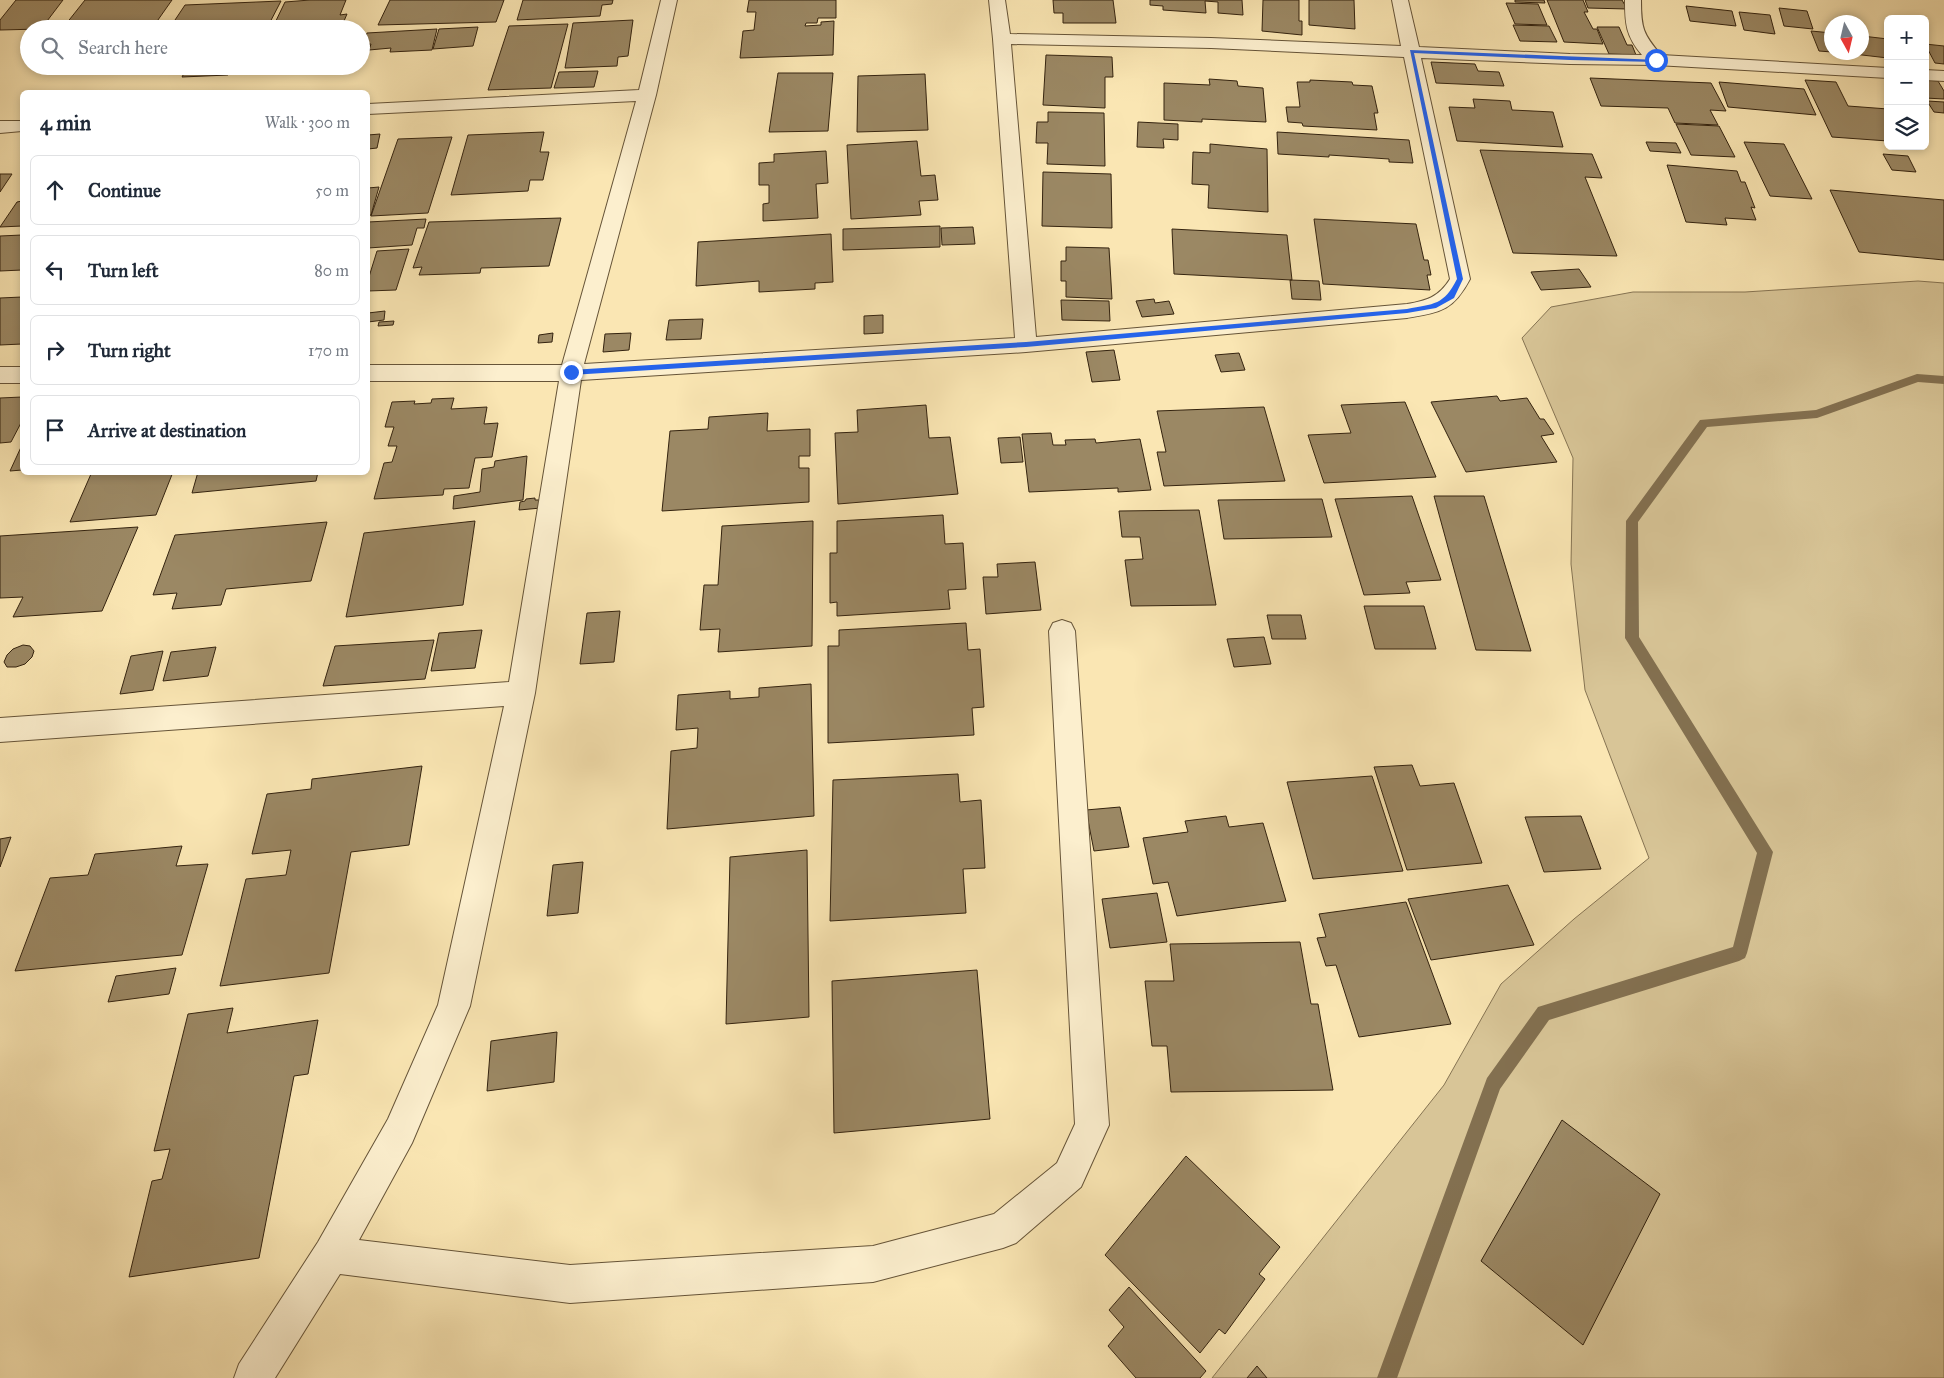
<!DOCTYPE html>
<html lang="en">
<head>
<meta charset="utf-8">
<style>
  body { margin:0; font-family:"IM FELL Great Primer",serif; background:#f2f2f3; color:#1f2937 }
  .controls { position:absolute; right:15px; top:15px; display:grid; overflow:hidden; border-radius:8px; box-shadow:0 2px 8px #0003 }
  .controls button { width:45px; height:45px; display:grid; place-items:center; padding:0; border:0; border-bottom:1px solid #e0e1e3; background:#fff; color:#1f2937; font:25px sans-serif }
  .compass { position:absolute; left:1824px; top:15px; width:45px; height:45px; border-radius:50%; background:#fff; box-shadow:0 2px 8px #0003; rotate:172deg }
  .stop { position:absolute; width:15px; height:15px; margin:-11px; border:4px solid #2563eb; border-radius:50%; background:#fff }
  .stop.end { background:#2563eb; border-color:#fff; box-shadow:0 1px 5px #0008 }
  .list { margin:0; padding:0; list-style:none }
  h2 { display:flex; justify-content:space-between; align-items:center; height:65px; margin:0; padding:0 20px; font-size:21px }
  h2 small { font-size:16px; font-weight:400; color:#747a83 }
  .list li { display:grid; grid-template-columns:32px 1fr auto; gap:15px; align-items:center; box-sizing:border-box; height:70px; margin:0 10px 10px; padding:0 10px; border:1px solid #e0e1e3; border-radius:8px }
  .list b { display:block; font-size:19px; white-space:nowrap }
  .list em { font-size:16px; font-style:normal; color:#747a83 }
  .icon { flex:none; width:28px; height:28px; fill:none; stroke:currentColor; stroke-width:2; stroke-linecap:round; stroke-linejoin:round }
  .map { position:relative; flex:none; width:1944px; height:1378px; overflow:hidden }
  .search { position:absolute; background:#fff; box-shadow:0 2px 8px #0003; left:20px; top:20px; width:350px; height:55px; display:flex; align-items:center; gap:12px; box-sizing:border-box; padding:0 18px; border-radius:28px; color:#747a83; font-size:19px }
  .panel { position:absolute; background:#fff; box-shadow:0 2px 8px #0003; left:20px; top:90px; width:350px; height:385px; border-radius:8px }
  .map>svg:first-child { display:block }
</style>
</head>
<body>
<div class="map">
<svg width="1944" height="1378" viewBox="0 0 1944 1378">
  <rect width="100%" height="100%" fill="#fae6b3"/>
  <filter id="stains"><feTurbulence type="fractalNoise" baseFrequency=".004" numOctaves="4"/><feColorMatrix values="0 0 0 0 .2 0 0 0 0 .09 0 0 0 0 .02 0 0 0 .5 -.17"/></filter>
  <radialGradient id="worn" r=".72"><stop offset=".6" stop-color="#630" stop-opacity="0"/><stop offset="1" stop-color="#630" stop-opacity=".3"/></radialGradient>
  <path fill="#d8c597" stroke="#867453" d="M 1918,281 L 1944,283 L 1944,1378 L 1212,1378 L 1444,1085 L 1501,984 L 1574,919 L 1649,858 L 1585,690 L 1571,564 L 1573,458 L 1522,338 L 1551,307 L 1633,292 L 1745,292 Z"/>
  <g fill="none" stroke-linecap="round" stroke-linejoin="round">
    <path fill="#837050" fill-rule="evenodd" d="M 1917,374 L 1944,376 L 1944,384 L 1918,382 L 1817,418 L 1707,427 L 1638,522 L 1639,637 L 1773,852 L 1747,953 L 1745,958 L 1739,961 L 1549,1020 L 1500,1089 L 1397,1378 L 1377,1378 L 1487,1078 L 1538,1007 L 1733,947 L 1757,853 L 1625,638 L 1626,521 L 1700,420 L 1816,410 Z"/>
  </g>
  <path fill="#9b8864" stroke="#34230f" d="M 16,0 L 63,0 L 41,29 L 0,30 L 0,20 Z
    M 85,0 L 172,0 L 153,27 L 62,29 Z
    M 310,0 L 346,0 L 340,15 L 347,14 L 341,28 L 272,29 L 285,2 Z
    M 390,0 L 504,0 L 496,22 L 378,25 Z
    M 523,0 L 613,0 L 612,4 L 602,5 L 600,16 L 517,20 Z
    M 749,0 L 836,0 L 836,18 L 818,18 L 817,23 L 806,23 L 805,26 L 821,25 L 821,22 L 834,21 L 833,55 L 740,58 L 743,31 L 754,30 L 756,12 L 747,12 Z
    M 1053,0 L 1113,0 L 1116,23 L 1063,23 L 1063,13 L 1054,13 Z
    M 1150,0 L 1242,0 L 1243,15 L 1218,13 L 1218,2 L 1205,1 L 1206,13 L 1163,10 L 1163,6 L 1150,5 Z
    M 1263,0 L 1299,0 L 1299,21 L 1302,21 L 1302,35 L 1262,31 Z
    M 1309,0 L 1354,0 L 1355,29 L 1309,25 Z
    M 1515,0 L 1544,0 L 1545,3 L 1515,2 Z
    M 1547,0 L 1583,0 L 1588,12 L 1584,12 L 1593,29 L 1597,29 L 1603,44 L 1564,42 Z
    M 1585,0 L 1622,0 L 1627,9 L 1588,8 Z
    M 281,1 L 267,28 L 169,29 L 185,5 Z
    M 1506,3 L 1538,4 L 1547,25 L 1515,24 Z
    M 1686,6 L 1732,11 L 1736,26 L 1690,21 Z
    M 1779,8 L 1807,11 L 1813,29 L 1784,26 Z
    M 1739,12 L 1770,15 L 1775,34 L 1744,30 Z
    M 633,20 L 628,56 L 618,57 L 617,66 L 565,68 L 573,23 Z
    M 568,24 L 551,88 L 488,90 L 509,26 Z
    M 1513,25 L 1549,26 L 1557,42 L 1520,41 Z
    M 478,27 L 473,46 L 433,49 L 439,29 Z
    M 1597,27 L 1619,27 L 1627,45 L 1632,45 L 1636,55 L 1609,54 Z
    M 437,29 L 432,50 L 390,52 L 391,48 L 369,50 L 371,44 L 363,45 L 367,33 Z
    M 1811,31 L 1832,33 L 1832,52 L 1819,51 Z
    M 1862,36 L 1888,39 L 1888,58 L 1836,52 L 1862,52 Z
    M 1925,44 L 1944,46 L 1944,64 L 1935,63 Z
    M 1046,55 L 1112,57 L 1113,77 L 1105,77 L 1105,108 L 1043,105 Z
    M 1431,62 L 1475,64 L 1478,71 L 1499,72 L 1504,86 L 1436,83 Z
    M 188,66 L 232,66 L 228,75 L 182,77 Z
    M 598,71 L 594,87 L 554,88 L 559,72 Z
    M 778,73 L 833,73 L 828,131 L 769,132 Z
    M 925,74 L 928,130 L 857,132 L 858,76 Z
    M 1590,78 L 1711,83 L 1726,111 L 1710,110 L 1718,125 L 1675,123 L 1668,108 L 1601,106 Z
    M 1209,79 L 1237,81 L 1238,86 L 1263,88 L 1266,122 L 1202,119 L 1202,122 L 1164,120 L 1164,83 L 1210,85 Z
    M 1310,80 L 1352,82 L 1353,85 L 1372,86 L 1378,113 L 1374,113 L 1377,130 L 1303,126 L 1302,123 L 1288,122 L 1286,107 L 1300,107 L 1297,82 L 1310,82 Z
    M 1805,80 L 1836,82 L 1848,106 L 1888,109 L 1888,141 L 1832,137 Z
    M 1925,80 L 1938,81 L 1944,91 L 1944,99 L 1925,98 Z
    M 1719,82 L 1804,89 L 1816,115 L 1728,107 Z
    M 1473,99 L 1510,101 L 1512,110 L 1553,112 L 1563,147 L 1457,141 L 1449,107 L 1475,108 Z
    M 1927,101 L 1944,102 L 1944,113 L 1934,112 Z
    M 1048,112 L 1104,113 L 1105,166 L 1047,164 L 1048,143 L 1036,143 L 1037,122 L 1048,122 Z
    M 1138,122 L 1178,124 L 1178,140 L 1163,139 L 1164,148 L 1137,147 Z
    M 1676,124 L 1719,126 L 1735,157 L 1691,155 Z
    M 544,132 L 540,152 L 549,152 L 543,180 L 530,180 L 528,191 L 451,195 L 468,135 Z
    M 1277,132 L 1409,140 L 1413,163 L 1389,162 L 1389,159 L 1329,155 L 1329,157 L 1278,154 Z
    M 380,134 L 377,148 L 368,149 L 368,135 Z
    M 452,137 L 428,213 L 371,216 L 398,139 Z
    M 917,141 L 921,176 L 935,175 L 938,200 L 919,201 L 921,215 L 851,219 L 847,145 Z
    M 1646,142 L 1676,143 L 1681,153 L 1650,151 Z
    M 1744,142 L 1784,144 L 1812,199 L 1770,196 Z
    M 1210,144 L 1267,149 L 1268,212 L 1208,208 L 1209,185 L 1192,184 L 1193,152 L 1210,153 Z
    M 1480,150 L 1592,154 L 1602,178 L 1585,177 L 1617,256 L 1513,253 Z
    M 826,151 L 828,183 L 816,184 L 818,218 L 763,221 L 763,204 L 769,203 L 769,185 L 759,185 L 759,163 L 774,162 L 774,154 Z
    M 1883,154 L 1908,156 L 1916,172 L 1892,170 Z
    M 1667,165 L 1737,171 L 1741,182 L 1745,182 L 1755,208 L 1751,207 L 1756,220 L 1725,218 L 1727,225 L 1686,222 Z
    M 1043,172 L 1111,174 L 1112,228 L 1042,226 Z
    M 0,174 L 12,174 L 0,192 Z
    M 379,187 L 371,215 L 368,216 L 368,188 Z
    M 1830,190 L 1944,200 L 1944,260 L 1859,252 Z
    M 22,201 L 22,226 L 0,227 L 17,202 Z
    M 561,218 L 549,266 L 481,268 L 480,273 L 419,275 L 422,267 L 413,268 L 429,222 Z
    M 426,219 L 424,228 L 417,228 L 412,245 L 368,248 L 368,222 Z
    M 1314,219 L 1416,224 L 1424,260 L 1428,260 L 1431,275 L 1427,275 L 1430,290 L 1323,284 Z
    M 940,226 L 940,247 L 843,250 L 843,229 Z
    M 973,227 L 975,244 L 942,245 L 941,228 Z
    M 1172,229 L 1287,235 L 1292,280 L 1174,274 Z
    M 831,234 L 833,282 L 815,283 L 815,289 L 759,292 L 759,281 L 696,286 L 698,242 Z
    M 22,235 L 22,270 L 0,271 L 0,236 Z
    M 1066,247 L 1109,248 L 1112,299 L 1066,297 L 1066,281 L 1061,281 L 1061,261 L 1066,261 Z
    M 409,249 L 396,290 L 368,291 L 368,280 L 377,251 Z
    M 1579,269 L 1591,287 L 1541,290 L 1531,272 Z
    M 1290,280 L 1319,281 L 1321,300 L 1292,299 Z
    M 22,297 L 22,344 L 0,345 L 0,298 Z
    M 1154,299 L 1155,303 L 1169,301 L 1174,314 L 1142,317 L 1136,301 Z
    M 1061,300 L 1109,301 L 1110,321 L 1062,320 Z
    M 385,311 L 384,320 L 368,322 L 368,313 Z
    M 883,315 L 883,333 L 864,334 L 864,316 Z
    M 703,319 L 701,339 L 666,340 L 669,320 Z
    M 394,321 L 393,325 L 378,326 L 379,322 Z
    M 553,333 L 552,342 L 538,343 L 539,335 Z
    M 631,333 L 629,350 L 603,352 L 605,334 Z
    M 1114,350 L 1120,380 L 1092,382 L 1086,352 Z
    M 1239,353 L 1245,370 L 1221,372 L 1215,355 Z
    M 1497,396 L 1500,401 L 1527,398 L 1540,419 L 1544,419 L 1554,434 L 1541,436 L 1557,462 L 1466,472 L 1431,402 Z
    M 22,397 L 22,421 L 11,442 L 0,443 L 0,398 Z
    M 454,398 L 451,409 L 487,407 L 484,424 L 498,423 L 492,457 L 475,458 L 469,488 L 444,489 L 443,495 L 374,499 L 384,463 L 392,462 L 397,446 L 388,446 L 394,427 L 385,427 L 392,402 L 415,401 L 414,404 L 431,403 L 432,399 Z
    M 1405,402 L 1436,477 L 1324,483 L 1308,435 L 1351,433 L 1341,405 Z
    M 926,405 L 929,438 L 950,437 L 958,494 L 838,504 L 835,433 L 858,432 L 857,410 Z
    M 1264,407 L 1285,481 L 1164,486 L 1157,452 L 1166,452 L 1157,411 Z
    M 768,413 L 767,431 L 810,429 L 810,456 L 799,456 L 799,468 L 809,468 L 809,502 L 662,511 L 670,431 L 708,429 L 709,417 Z
    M 1051,433 L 1053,445 L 1066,445 L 1065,440 L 1095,439 L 1096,443 L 1140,439 L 1151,490 L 1118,492 L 1118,488 L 1029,492 L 1022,434 Z
    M 1020,437 L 1023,462 L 1001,463 L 998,438 Z
    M 22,445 L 22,470 L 10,471 Z
    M 527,456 L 523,500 L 453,509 L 454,496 L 480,492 L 482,469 L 494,467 L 495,461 Z
    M 109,472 L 173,472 L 156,515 L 70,522 L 91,474 Z
    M 198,472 L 318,472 L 316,481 L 192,493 Z
    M 1412,496 L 1441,580 L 1406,582 L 1410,593 L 1364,595 L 1335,499 Z
    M 1434,496 L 1484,496 L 1531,651 L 1476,650 Z
    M 535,498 L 535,500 L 542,500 L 541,508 L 519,510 L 520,502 L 525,501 L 526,499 Z
    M 1322,499 L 1332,537 L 1224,539 L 1218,500 Z
    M 1199,510 L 1216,605 L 1131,606 L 1125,560 L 1143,559 L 1140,537 L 1122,537 L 1119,511 Z
    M 943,515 L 945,544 L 963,543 L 966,589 L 948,590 L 950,609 L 837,616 L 837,602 L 830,603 L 830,553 L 837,553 L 837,521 Z
    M 475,521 L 463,605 L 346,617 L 364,533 Z
    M 813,521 L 812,646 L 718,652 L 720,629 L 700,630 L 704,585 L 718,585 L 722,526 Z
    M 327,522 L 311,581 L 226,589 L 221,605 L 172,609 L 177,593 L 153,595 L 175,535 Z
    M 138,527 L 102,611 L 13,617 L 23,597 L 0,598 L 0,536 Z
    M 1035,562 L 1041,610 L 986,614 L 983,577 L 998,577 L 997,564 Z
    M 1364,606 L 1424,606 L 1436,649 L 1375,649 Z
    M 620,611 L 614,662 L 580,664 L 587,613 Z
    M 1267,615 L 1301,615 L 1306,639 L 1272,639 Z
    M 966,623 L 968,650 L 980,649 L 984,707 L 972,708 L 974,735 L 828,743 L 828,646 L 839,646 L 839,630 Z
    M 482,630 L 475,668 L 431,671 L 439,633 Z
    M 1264,637 L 1271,664 L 1234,667 L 1227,639 Z
    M 434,640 L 425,679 L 323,686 L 335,646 Z
    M 23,645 L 30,646 L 34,651 L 32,657 L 25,664 L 16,667 L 7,667 L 4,662 L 7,655 L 13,649 Z
    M 216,647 L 208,676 L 163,681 L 171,652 Z
    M 163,651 L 153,690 L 120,694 L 131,656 Z
    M 811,684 L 814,816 L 667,829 L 671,751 L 697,748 L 698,728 L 676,730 L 678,695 L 730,691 L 730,699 L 759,697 L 759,688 Z
    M 1412,765 L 1420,786 L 1454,783 L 1482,863 L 1407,870 L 1374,767 Z
    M 422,766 L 409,845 L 351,852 L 329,973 L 220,986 L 246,879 L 286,875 L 291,850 L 252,854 L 267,794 L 311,789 L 312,779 Z
    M 958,774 L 960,802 L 981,800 L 985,868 L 963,869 L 966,913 L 830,921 L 833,780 Z
    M 1372,776 L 1403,871 L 1313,879 L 1287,782 Z
    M 1120,807 L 1129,847 L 1094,851 L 1086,810 Z
    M 1226,816 L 1229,827 L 1263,823 L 1286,901 L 1177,916 L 1168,882 L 1153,884 L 1143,838 L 1188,832 L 1185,821 Z
    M 1581,816 L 1601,869 L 1544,872 L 1525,817 Z
    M 11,837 L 0,867 L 0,839 Z
    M 182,846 L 176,866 L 208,864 L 182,955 L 15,971 L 50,878 L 88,875 L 95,854 Z
    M 807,850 L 809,1017 L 726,1024 L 730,857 Z
    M 583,862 L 578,913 L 547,916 L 553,865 Z
    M 1508,885 L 1534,945 L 1431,960 L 1408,899 Z
    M 1157,893 L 1167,942 L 1110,948 L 1102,899 Z
    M 1406,902 L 1451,1024 L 1359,1037 L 1336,965 L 1326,966 L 1317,938 L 1326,937 L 1319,914 Z
    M 1300,942 L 1311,1004 L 1318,1004 L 1333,1090 L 1171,1092 L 1167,1046 L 1152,1046 L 1145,981 L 1174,981 L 1170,944 Z
    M 176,968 L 169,994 L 108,1002 L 116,976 Z
    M 977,970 L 990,1119 L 834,1133 L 832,981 Z
    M 233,1008 L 227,1033 L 318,1020 L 308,1074 L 294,1076 L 259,1258 L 129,1277 L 152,1181 L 162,1179 L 170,1149 L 154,1151 L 188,1014 Z
    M 557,1032 L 554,1082 L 487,1091 L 491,1041 Z
    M 1562,1120 L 1660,1194 L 1583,1345 L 1481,1261 Z
    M 1186,1156 L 1280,1247 L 1259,1274 L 1265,1279 L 1225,1334 L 1219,1329 L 1200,1353 L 1105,1255 Z
    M 1129,1287 L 1206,1371 L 1200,1378 L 1136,1378 L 1108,1346 L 1124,1327 L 1109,1310 Z
    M 1257,1366 L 1267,1378 L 1247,1378 Z"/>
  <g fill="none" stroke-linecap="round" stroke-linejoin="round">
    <g stroke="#665438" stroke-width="2">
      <path id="minor" d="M 661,0 L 677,0 L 656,95 L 584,364 L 1015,338 L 993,39 L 989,0 L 1005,0 L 1010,34 L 1211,38 L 1401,46 L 1392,0 L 1408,0 L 1419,47 L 1570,54 L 1642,55 C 1626,36 1625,24 1625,0 L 1641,0 C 1641,28 1643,34 1661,55 L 1888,68 L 1888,78 L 1656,65 L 1570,64 L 1421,58 L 1470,279 C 1453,311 1441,312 1407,318 L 1026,352 L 581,380 L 535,693 L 470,1006 L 412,1143 L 359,1240 L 570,1265 L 873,1246 L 994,1214 L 1057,1163 L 1075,1124 L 1049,631 L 1053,623 L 1062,620 L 1071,623 L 1075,631 L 1109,1125 L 1081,1187 L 1016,1243 L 1003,1248 L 873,1282 L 570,1303 L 340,1274 L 275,1378 L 234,1378 L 239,1364 L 318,1242 L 388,1119 L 438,1005 L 504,706 L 0,742 L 0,718 L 509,682 L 559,381 L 368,381 L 368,365 L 562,365 L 636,101 L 368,114 L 368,104 L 639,90 ZM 1011,44 L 1211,48 L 1404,57 L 1450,279 C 1439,297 1426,301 1407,304 L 1036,337 Z
        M 1925,70 L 1944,71 L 1944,81 L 1925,80 Z
        M 0,121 L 22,121 L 22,131 L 0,133 Z
        M 0,367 L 22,367 L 22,383 L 0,383 Z"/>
    </g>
    <use href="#minor" fill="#fcefce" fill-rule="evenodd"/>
  </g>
  <path fill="#2563eb" d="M 1410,50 L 1659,60 L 1656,62 L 1570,60 L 1414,53 L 1463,279 L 1454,298 L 1436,308 L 1407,313 L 1026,347 L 571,375 L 568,372 L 571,370 L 1026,342 L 1407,309 C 1434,304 1444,305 1457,279 Z"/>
  <rect width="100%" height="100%" filter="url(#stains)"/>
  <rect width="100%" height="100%" fill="url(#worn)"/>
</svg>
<div class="controls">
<button>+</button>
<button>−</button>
<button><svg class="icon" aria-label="layers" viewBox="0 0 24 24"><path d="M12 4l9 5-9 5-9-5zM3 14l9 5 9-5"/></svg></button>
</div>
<svg class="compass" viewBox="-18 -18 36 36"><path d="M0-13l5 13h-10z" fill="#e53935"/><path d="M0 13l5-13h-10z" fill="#747a83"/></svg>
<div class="stop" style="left:1656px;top:60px"></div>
<div class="stop end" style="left:571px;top:372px"></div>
<div class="search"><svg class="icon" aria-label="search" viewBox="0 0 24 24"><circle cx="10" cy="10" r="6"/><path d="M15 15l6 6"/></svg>Search here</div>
<section class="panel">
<h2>4 min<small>Walk · 300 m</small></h2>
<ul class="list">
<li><svg class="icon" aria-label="ahead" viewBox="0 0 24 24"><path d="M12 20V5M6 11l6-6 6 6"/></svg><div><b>Continue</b></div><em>50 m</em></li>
<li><svg class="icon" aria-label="left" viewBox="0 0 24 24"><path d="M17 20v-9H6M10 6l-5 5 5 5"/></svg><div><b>Turn left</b></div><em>80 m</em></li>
<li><svg class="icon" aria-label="right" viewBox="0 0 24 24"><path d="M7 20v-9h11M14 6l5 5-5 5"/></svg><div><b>Turn right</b></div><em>170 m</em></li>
<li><svg class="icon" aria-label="arrive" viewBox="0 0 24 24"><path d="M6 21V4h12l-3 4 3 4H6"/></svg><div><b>Arrive at destination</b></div></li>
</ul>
</section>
</div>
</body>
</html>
